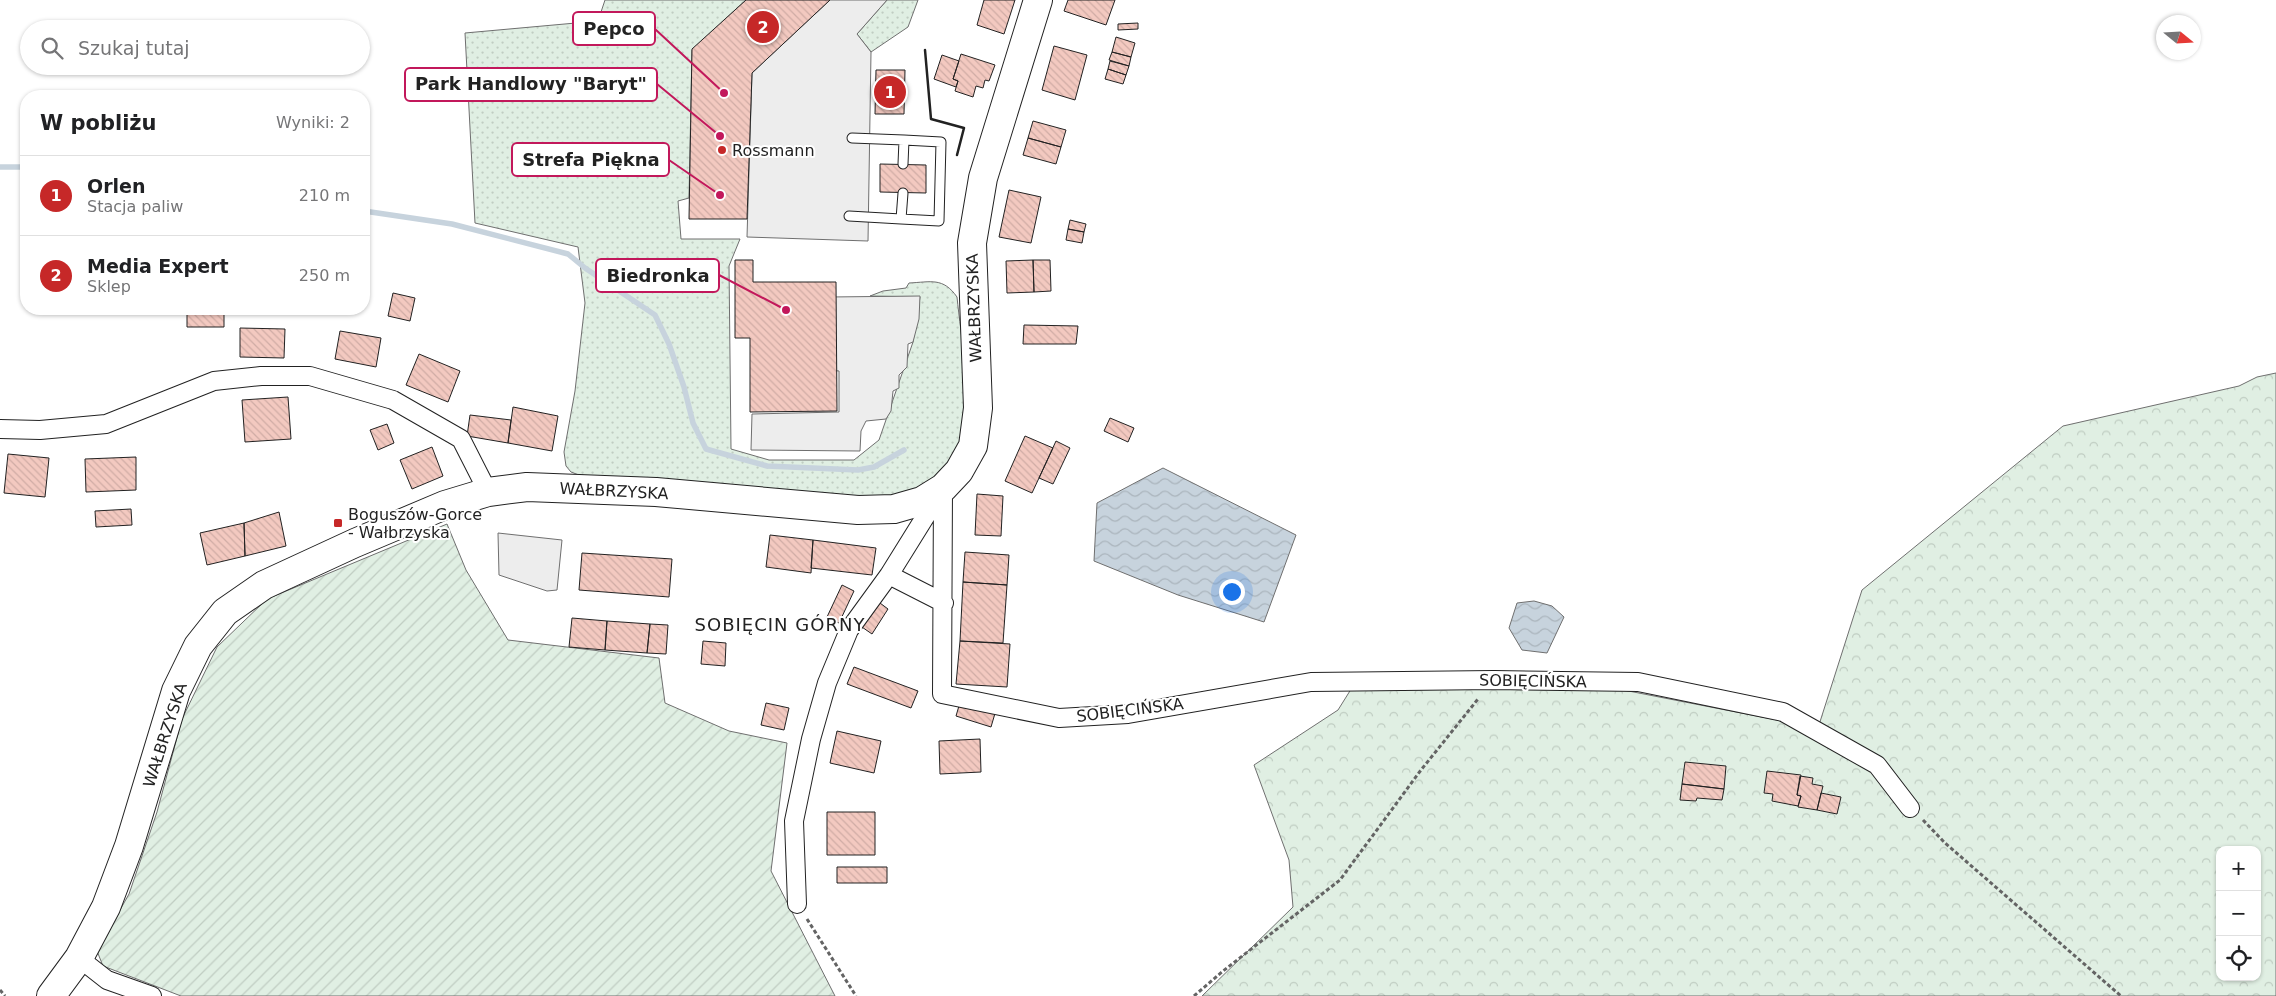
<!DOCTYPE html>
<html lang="pl">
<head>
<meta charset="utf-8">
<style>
  body { margin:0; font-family:"DejaVu Sans",sans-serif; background:#f2f2f2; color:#202124 }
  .controls { position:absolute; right:15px; bottom:15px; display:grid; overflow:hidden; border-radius:10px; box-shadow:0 1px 4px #0004 }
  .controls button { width:45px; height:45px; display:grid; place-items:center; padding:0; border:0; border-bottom:1px solid #e0e0e0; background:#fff; color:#202124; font:25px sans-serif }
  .compass { position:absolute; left:2156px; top:15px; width:45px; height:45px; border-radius:50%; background:#fff; box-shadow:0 1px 4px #0004; rotate:108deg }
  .you { position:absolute; left:1231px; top:591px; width:18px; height:18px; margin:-12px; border:4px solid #fff; border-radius:50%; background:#1a73e8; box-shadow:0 0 0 8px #1a73e833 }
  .badge { display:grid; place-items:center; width:32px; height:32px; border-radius:50%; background:#c62828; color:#fff; font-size:16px; font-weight:700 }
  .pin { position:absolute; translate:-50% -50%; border:2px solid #fff; box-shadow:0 1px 5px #0006 }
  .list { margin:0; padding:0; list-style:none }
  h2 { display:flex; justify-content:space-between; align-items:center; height:65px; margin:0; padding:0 20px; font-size:21px }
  h2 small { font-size:16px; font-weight:400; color:#757577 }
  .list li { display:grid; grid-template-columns:32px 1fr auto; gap:15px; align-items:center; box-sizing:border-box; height:80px; padding:0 20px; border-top:1px solid #e0e0e0 }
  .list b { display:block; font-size:19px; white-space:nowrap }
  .list p { margin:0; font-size:16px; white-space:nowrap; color:#757577 }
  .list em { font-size:16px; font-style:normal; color:#757577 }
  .icon { flex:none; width:28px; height:28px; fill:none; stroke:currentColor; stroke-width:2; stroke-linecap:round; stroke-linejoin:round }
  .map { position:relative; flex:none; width:2276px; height:996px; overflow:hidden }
  .search { position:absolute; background:#fff; box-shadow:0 1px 4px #0004; left:20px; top:20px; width:350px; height:55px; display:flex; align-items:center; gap:12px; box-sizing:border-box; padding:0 18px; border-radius:28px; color:#757577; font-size:19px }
  .panel { position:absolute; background:#fff; box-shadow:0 1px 4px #0004; left:20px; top:90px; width:350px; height:225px; border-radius:20px }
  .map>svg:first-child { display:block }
</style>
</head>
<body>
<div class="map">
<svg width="2276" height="996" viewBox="0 0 2276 996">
  <defs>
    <pattern id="grass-dots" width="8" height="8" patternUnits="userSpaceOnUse" patternTransform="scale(1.25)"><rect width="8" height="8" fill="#e0efe3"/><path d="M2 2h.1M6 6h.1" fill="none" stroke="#c0cdc2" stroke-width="1.8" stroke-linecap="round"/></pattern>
    <pattern id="forest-crowns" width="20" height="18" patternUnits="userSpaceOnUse" patternTransform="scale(1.25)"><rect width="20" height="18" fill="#e0efe3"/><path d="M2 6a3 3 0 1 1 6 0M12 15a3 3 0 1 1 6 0" fill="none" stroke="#c0cdc2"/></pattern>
    <pattern id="garden-furrows" width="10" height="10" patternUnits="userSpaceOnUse" patternTransform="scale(1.25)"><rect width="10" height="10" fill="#e0efe3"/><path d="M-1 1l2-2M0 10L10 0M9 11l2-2" fill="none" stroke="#c0cdc2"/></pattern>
    <pattern id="water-waves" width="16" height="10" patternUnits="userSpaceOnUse" patternTransform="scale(1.25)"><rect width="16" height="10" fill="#c7d3dd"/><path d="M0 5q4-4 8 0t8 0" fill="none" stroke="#abb5bd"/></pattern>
    <pattern id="building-back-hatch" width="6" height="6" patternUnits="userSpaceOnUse" patternTransform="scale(1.25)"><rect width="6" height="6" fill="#f3c9c0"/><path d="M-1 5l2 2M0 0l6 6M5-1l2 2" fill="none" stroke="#d0aca5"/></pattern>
  </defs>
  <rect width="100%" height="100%" fill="#fff"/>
  <path fill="url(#grass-dots)" stroke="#6f6f6f" d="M 605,0 L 746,0 L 692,50 L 689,198 L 678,201 L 681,239 L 740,239 L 729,266 L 731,449 L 769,460 L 854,460 L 879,440 L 913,342 L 920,297 L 870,296 L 883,291 L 906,288 L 909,283 C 931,282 943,277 957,297 C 961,337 972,399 965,438 C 958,472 912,497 880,498 L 620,479 L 579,475 L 571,472 L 566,466 L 564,452 L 575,391 L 585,303 L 578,247 L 475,223 L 465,33 L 598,21 Z
    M 887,0 L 918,0 L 908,27 L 871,52 L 857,34 Z"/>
  <path fill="url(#forest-crowns)" stroke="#6f6f6f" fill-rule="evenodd" d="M 2276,373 L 2276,996 L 1202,996 L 1293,907 L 1289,860 L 1254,765 L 1338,710 L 1358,678 L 1608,687 L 1818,728 L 1862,590 L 2063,426 L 2239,386 L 2257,377 ZM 2220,850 L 2257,850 L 2257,977 L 2220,977 Z"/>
  <path fill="url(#garden-furrows)" stroke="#6f6f6f" d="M 447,524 L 466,570 L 508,640 L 659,658 L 665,703 L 729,731 L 787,743 L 771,871 L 835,996 L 181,996 L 103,966 L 97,951 L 129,894 L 157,812 L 182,719 L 217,647 L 267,599 Z"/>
  <path fill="#ededed" stroke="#6f6f6f" d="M 830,0 L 887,0 L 857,34 L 871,52 L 868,241 L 747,237 L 752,73 Z
    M 920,296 L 919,319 L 913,342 L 908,344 L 907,367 L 899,375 L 899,388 L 893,391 L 891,411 L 886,419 L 866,421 L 861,431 L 860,451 L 751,450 L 752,414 L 839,412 L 839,371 L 828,370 L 829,297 Z
    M 498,533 L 562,540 L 557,590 L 547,591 L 499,575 Z"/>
  <path fill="url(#water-waves)" stroke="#6f6f6f" d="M 1163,468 L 1296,535 L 1264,622 L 1178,595 L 1094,561 L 1097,503 Z
    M 1534,601 L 1552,606 L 1564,617 L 1547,653 L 1522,650 L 1509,628 L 1517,603 Z"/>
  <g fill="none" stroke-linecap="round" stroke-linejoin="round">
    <path stroke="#c7d3dd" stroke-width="5.5" d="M 0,167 L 26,167
      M 364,211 L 452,224 L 568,254 L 585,268 L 655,315 L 669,344 L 684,387 L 693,423 L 706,449 L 767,466 L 858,470 L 874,467 L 904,450"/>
  </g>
  <path fill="url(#building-back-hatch)" stroke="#222" d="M 746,0 L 830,0 L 752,73 L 747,219 L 689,219 L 692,49 Z
    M 984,0 L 1015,0 L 1004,34 L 977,25 Z
    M 1068,0 L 1115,0 L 1106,25 L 1064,11 Z
    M 1138,23 L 1138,29 L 1118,30 L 1118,24 Z
    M 1116,37 L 1135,43 L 1131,57 L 1112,52 Z
    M 1054,46 L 1087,55 L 1075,100 L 1042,90 Z
    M 1112,52 L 1131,57 L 1129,66 L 1109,60 Z
    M 961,54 L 995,65 L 989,81 L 985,80 L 983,88 L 976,86 L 973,97 L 955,91 L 958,81 L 953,79 Z
    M 942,55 L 959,61 L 953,79 L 958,81 L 956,87 L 934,79 Z
    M 1110,61 L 1129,66 L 1126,75 L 1108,69 Z
    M 1108,69 L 1126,75 L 1123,84 L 1105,79 Z
    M 876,70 L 905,70 L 904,114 L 875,114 Z
    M 1033,121 L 1066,130 L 1061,147 L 1028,138 Z
    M 1028,138 L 1061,147 L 1056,164 L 1023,155 Z
    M 880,164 L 926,165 L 926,193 L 880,192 Z
    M 1009,190 L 1041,197 L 1031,243 L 999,237 Z
    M 1070,220 L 1086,224 L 1084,232 L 1068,229 Z
    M 1068,229 L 1084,232 L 1082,243 L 1066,240 Z
    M 735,260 L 753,260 L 753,282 L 836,282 L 837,411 L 750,412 L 750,338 L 735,338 Z
    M 1033,260 L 1034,292 L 1007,293 L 1006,261 Z
    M 1033,260 L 1050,260 L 1051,291 L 1034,292 Z
    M 393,293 L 415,298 L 410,321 L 388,316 Z
    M 187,309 L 224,309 L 224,327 L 187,327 Z
    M 1024,325 L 1078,326 L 1076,344 L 1023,344 Z
    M 240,328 L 285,329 L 284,358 L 240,357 Z
    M 340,331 L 381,338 L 376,367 L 335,359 Z
    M 419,354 L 460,371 L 448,402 L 406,385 Z
    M 288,397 L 291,439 L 245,442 L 242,400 Z
    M 513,407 L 558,416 L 552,451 L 508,443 Z
    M 470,415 L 511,420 L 508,443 L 467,436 Z
    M 1110,418 L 1134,428 L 1128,442 L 1104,431 Z
    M 387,424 L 394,443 L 378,450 L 370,430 Z
    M 1025,436 L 1053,448 L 1032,493 L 1005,481 Z
    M 1056,441 L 1070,448 L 1053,484 L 1039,478 Z
    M 432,447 L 443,476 L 412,489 L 400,460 Z
    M 8,454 L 49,458 L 45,497 L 4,493 Z
    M 136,457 L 136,490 L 86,492 L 85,459 Z
    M 977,494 L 1003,496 L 1001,536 L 975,535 Z
    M 131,509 L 132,525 L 96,527 L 95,511 Z
    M 279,512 L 286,546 L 245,556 L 244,523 Z
    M 244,523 L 245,556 L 207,565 L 200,533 Z
    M 770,535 L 813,540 L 811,573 L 766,567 Z
    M 813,540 L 876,548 L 872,575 L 811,568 Z
    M 965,552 L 1009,555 L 1007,585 L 963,582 Z
    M 582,553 L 672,559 L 669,597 L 579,590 Z
    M 963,582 L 1007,585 L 1003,643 L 960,641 Z
    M 842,585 L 854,591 L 839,623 L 827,617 Z
    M 876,600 L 888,609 L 872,634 L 859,625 Z
    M 572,618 L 607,621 L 605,650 L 569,647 Z
    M 607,621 L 650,624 L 647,653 L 605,650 Z
    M 650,624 L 668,625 L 666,654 L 647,653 Z
    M 703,641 L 726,643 L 725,666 L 701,664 Z
    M 960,641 L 1010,644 L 1007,687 L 956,684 Z
    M 854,667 L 918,691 L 911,708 L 847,684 Z
    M 961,699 L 996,710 L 991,727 L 956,716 Z
    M 766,703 L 789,708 L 784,730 L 761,725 Z
    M 837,731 L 881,741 L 874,773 L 830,763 Z
    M 980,739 L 981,772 L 940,774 L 939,741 Z
    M 1685,762 L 1726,766 L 1724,789 L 1682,784 Z
    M 1767,771 L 1801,775 L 1797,795 L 1801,796 L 1798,806 L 1772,801 L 1773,794 L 1764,793 Z
    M 1800,776 L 1813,778 L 1812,784 L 1823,786 L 1817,810 L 1798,807 L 1801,796 L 1797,795 Z
    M 1682,784 L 1724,789 L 1722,800 L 1697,798 L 1696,801 L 1680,800 Z
    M 1821,793 L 1841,797 L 1837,814 L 1817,810 Z
    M 827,812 L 875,812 L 875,855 L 827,855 Z
    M 837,867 L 887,867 L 887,883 L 837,883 Z"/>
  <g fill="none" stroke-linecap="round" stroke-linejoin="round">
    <g stroke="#222" stroke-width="11">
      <path id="lane" d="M 852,138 L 904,140 L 903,164
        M 849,216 L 901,219 L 903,193
        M 901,219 L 939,221 L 941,142 L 904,140"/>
    </g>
    <g stroke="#222" stroke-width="20">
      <path id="street" d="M 0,429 L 40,430 L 106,424 L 214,381 L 261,376 L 310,376 L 393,400 L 461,439 L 488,492
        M 943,488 L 942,694 L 1059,718 L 1128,714 L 1311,682 L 1494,680 L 1638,682 L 1783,712 L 1877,765 L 1910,808
        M 889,575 L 944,603
        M 797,904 L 794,821 L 811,739 L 827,683 L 849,630 L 889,575 L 940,493
        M 79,958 L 107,980 L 152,996"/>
    </g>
    <g stroke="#222" stroke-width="30">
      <path id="primary" d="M 51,996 L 79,958 L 106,907 L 129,846 L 176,691 L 198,646 L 225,612 L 264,585 L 355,543 L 445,505 L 488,492 L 527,487 L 656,492 L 858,510 L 894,509 L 922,501 L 943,488 L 959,471 L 973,446 L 978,408 L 972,243 L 983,178 L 1038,0"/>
    </g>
    <path stroke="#646464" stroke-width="3" stroke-dasharray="4 2.5" stroke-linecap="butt" d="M 1923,820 L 1945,843 L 2121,996
      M 807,919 L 856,996
      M 0,990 L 5,996
      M 1194,996 L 1223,971 L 1340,880 L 1421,770 L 1478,699"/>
    <use href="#lane" stroke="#fff" stroke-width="9"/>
    <use href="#street" stroke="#fff" stroke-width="18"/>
    <use href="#primary" stroke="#fff" stroke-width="28"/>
    <path stroke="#222" stroke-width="2.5" d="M 925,50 L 931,119 L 964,128 L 957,155"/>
  </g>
  <g fill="#c62828" stroke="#fff" stroke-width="2">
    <circle cx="722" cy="150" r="5"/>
    <rect x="333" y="518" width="10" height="10" rx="2.5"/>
  </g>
  <g text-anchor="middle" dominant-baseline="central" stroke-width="4" stroke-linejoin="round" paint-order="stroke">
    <g font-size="16" fill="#222" stroke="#fff" text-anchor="start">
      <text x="732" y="150">Rossmann</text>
      <text x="348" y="514">Boguszów-Gorce<tspan x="348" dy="18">- Wałbrzyska</tspan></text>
    </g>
    <g font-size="16" fill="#222" stroke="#fff">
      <text transform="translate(974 308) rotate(-92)">WAŁBRZYSKA</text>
      <text transform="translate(614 491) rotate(3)">WAŁBRZYSKA</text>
      <text transform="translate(1533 681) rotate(1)">SOBIĘCIŃSKA</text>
      <text transform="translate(1130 710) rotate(-7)">SOBIĘCIŃSKA</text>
      <text transform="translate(165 735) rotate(-72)">WAŁBRZYSKA</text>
    </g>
    <g font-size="18" letter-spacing="1" fill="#222" stroke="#fff">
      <text x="780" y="624">SOBIĘCIN GÓRNY</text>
    </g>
  </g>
  <path fill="none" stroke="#c2185b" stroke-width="2" d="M724 93L655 29M720 136L657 84M720 195L669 160M786 310L719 275"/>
  <g fill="#c2185b" stroke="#fff" stroke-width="2">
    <circle cx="724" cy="93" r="5"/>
    <circle cx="720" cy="136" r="5"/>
    <circle cx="720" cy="195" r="5"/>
    <circle cx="786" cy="310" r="5"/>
  </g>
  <g fill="#fff" stroke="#c2185b" stroke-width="2">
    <rect x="573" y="12" width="82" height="33" rx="5"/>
    <rect x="405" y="68" width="252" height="33" rx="5"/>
    <rect x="512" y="143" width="157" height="33" rx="5"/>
    <rect x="596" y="259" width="123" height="33" rx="5"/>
  </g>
  <g font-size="18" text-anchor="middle" font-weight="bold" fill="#222">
    <text x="614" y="35">Pepco</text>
    <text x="531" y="90">Park Handlowy "Baryt"</text>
    <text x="591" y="166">Strefa Piękna</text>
    <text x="658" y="282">Biedronka</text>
  </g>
</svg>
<div class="controls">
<button>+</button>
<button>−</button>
<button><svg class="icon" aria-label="locate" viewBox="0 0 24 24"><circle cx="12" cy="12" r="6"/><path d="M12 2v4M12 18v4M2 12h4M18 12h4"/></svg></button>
</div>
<svg class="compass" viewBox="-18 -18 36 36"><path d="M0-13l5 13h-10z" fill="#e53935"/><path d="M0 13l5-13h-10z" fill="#757577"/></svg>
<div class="you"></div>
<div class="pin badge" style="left:890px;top:92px">1</div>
<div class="pin badge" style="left:763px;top:27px">2</div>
<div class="search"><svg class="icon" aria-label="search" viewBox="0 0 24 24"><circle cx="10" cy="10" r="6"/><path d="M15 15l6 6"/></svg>Szukaj tutaj</div>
<section class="panel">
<h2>W pobliżu<small>Wyniki: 2</small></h2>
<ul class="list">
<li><span class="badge">1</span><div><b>Orlen</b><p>Stacja paliw</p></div><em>210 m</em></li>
<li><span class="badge">2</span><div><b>Media Expert</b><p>Sklep</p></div><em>250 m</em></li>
</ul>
</section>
</div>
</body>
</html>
